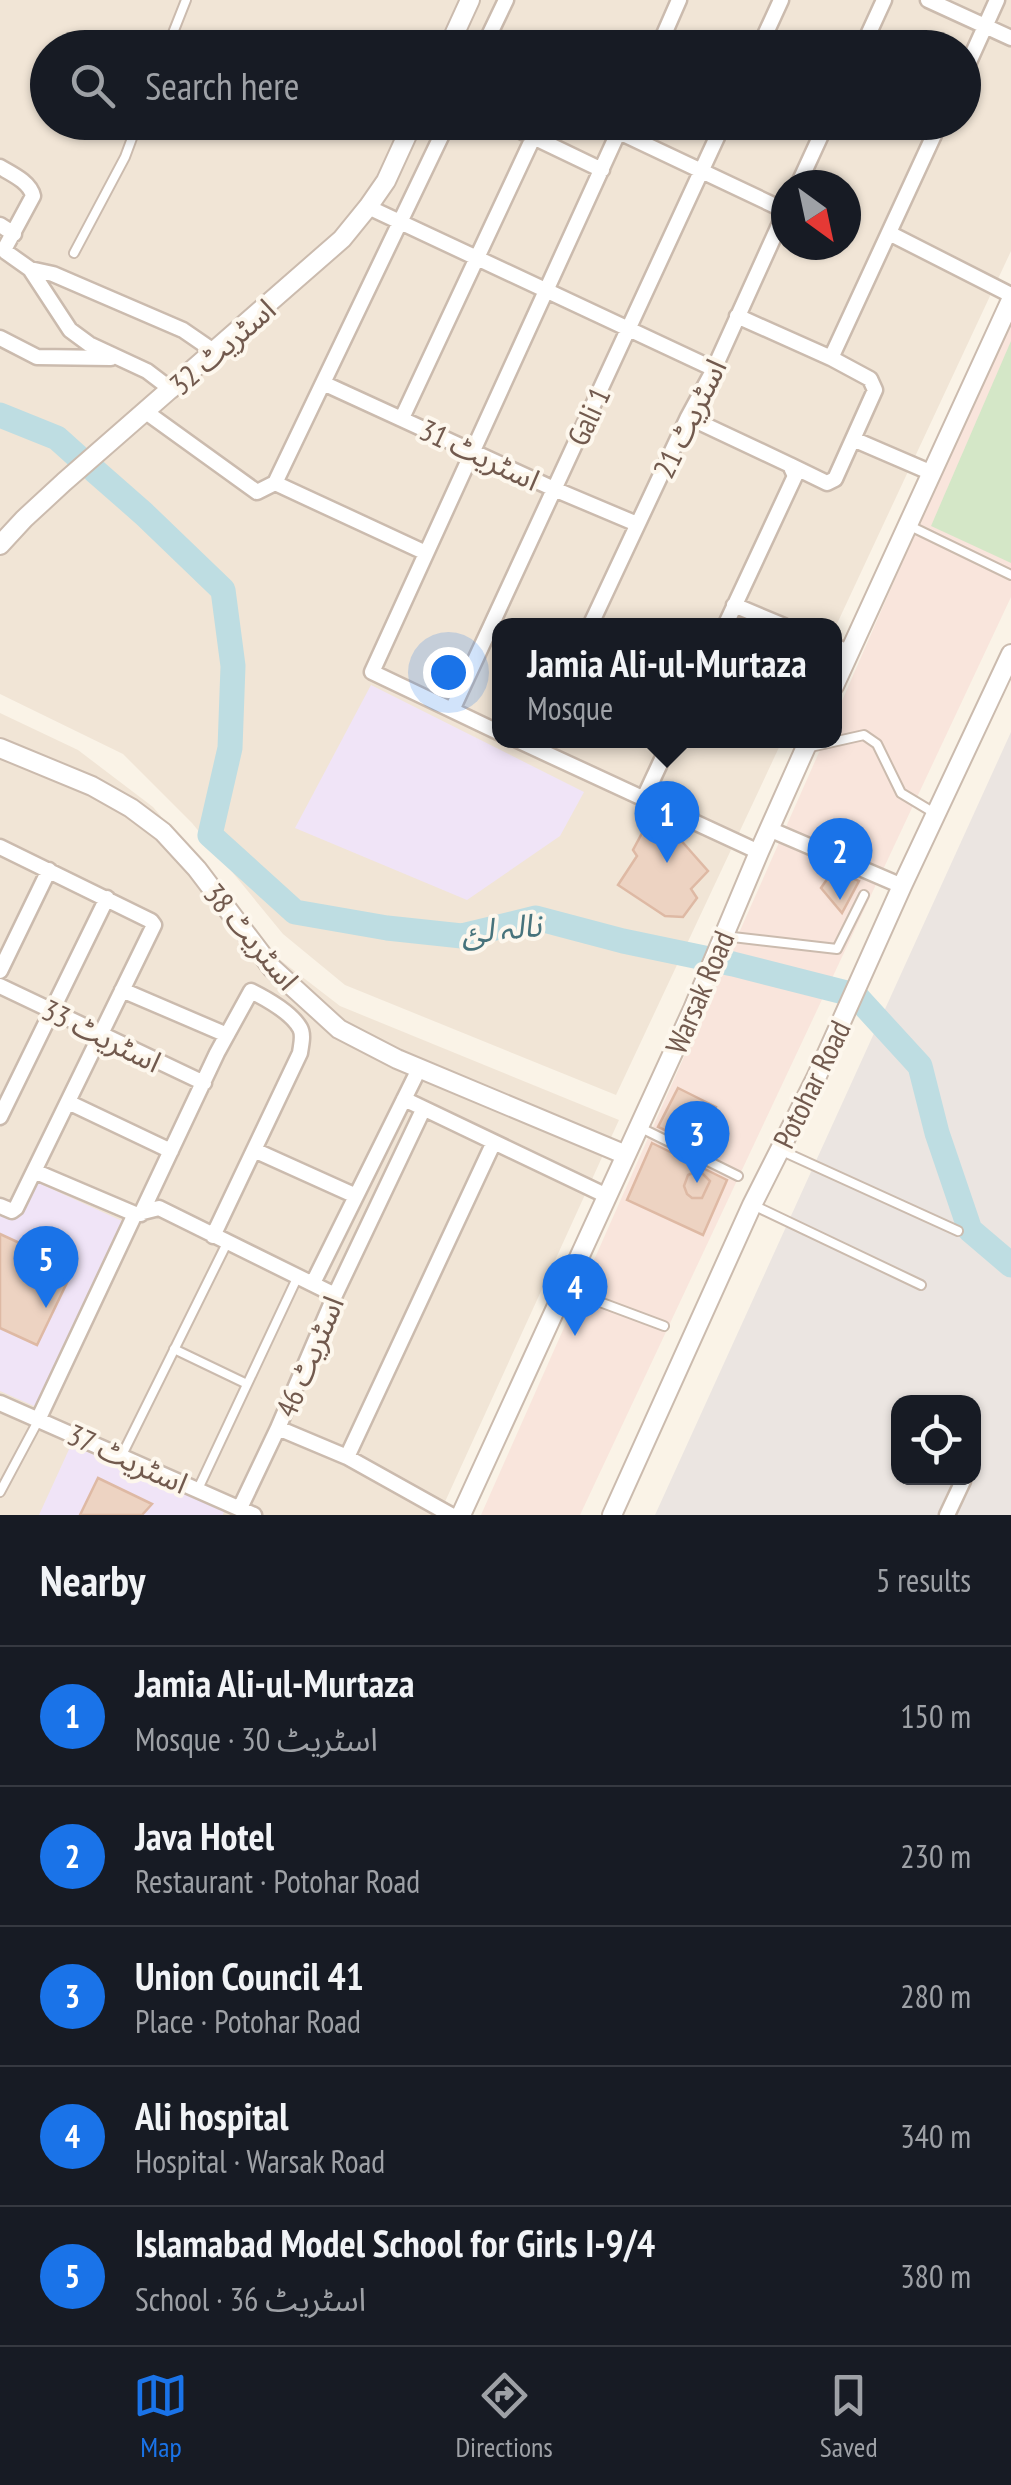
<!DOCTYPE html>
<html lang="en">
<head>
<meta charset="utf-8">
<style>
  body { margin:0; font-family:"PT Sans Narrow","Noto Sans Arabic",sans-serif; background:#20242c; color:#f1f3f6 }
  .controls { position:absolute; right:30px; bottom:30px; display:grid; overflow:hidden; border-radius:20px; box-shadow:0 2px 8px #0004 }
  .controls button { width:90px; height:90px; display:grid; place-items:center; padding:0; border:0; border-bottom:2px solid #363941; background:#171b24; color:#f1f3f6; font:50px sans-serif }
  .compass { position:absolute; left:771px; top:170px; width:90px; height:90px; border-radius:50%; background:#171b24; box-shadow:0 2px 8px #0004; rotate:147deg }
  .you { position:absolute; left:448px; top:672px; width:35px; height:35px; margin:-25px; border:8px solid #fff; border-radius:50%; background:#1a73e8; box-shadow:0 0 0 15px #1a73e833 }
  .badge { display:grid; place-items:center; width:65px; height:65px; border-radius:50%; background:#1a73e8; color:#fff; font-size:32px; font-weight:700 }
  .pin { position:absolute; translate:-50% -82px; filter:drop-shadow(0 2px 5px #0008) }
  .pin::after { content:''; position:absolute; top:52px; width:35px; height:30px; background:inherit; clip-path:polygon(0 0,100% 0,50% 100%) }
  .popup { position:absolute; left:492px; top:618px; width:350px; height:130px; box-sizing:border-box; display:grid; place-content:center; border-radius:20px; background:#171b24; filter:drop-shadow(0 2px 8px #0005); font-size:32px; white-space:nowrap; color:#9ea1a6 }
  .popup b { font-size:38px; color:#f1f3f6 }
  .popup::after { content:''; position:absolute; left:50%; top:100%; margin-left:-20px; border:20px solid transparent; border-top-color:#171b24 }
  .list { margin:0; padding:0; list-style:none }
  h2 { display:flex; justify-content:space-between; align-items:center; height:130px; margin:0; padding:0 40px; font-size:42px }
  h2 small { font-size:32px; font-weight:400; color:#9ea1a6 }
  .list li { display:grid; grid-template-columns:65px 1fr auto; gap:30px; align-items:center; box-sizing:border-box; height:140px; padding:0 40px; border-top:2px solid #363941 }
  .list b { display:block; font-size:38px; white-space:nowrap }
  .list p { margin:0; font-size:32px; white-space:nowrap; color:#9ea1a6 }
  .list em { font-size:32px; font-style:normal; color:#9ea1a6 }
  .icon { flex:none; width:55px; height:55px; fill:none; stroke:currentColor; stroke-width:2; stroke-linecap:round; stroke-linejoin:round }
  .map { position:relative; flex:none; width:1011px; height:1515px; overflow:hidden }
  .search { position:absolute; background:#171b24; box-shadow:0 2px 8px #0004; left:30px; right:30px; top:30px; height:110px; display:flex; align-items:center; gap:25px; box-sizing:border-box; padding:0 35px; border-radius:55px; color:#9ea1a6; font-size:38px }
  .sheet { height:830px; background:#171b24 }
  nav { display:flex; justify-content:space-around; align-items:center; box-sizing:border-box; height:140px; border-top:2px solid #363941; background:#171b24; font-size:28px; color:#9ea1a6 }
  nav a { display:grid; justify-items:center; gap:5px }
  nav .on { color:#1a73e8 }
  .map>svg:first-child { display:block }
</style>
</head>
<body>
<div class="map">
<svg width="1011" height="1515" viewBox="0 0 1011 1515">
  <rect width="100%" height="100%" fill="#faf3e7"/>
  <path fill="#f1e5d6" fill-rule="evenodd" d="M 0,0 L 1011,0 L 1011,251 L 835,628 L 834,626 L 500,626 L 500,740 L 782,741 L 616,1095 L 345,985 L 283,934 L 192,823 L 123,754 L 0,694 ZM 48,48 L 964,48 L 964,122 L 48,122 ZM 786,185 L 846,185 L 846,245 L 786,245 Z
    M 0,713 L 78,750 L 153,807 L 207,870 L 242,923 L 279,959 L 340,1006 L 619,1120 L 439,1515 L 0,1515 Z"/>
  <path fill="#f9e5dc" d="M 1011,312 L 1011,597 L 580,1515 L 481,1515 L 824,741 L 834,740 L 835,717 Z"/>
  <path fill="#ebe5e1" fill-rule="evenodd" d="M 1011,732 L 1011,1515 L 655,1515 ZM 898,1402 L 974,1402 L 974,1478 L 898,1478 Z"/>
  <path fill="#f0e4f7" d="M 371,685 L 584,792 L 560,836 L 467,900 L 295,828 Z
    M 34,1181 L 131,1225 L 43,1410 L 0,1391 L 0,1210 L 13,1216 Z
    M 71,1445 L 224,1511 L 223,1515 L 39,1515 Z"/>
  <path fill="#d4e7c7" d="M 1011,341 L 1011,563 L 931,526 Z"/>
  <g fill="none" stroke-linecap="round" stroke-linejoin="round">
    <path stroke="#bedde2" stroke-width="25" d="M 0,415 L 57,438 L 77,456
      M 95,471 L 144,514 L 223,590 L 233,666 L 230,748 L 210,835 L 295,912 L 387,928 L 462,936 L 536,918 L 623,941 L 733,964 L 855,995 L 920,1066 L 937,1133 L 970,1230 L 1011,1265"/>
  </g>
  <path fill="#edd3c2" stroke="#deb9a4" stroke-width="2.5" d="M 649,820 L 670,828 L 708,871 L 691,889 L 697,898 L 683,917 L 665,916 L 618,885 L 637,856 L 633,850 Z
    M 834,869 L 859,881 L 842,913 L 821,888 Z
    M 678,1088 L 716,1107 L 698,1145 L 658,1127 Z
    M 652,1143 L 727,1180 L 703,1235 L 627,1200 Z
    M 699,1170 L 710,1181 L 702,1198 L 692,1198 L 687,1194 L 684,1186 L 688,1175 Z
    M 0,1234 L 74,1268 L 37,1345 L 0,1328 Z
    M 98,1478 L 152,1504 L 142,1515 L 80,1515 Z"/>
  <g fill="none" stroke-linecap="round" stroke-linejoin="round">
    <g stroke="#cbbbae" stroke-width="12">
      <path id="service" d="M 167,48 L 186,0
        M 74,253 L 125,157 L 138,122
        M 908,525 L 1011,575
        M 806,748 L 864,735 L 877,744 L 901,793 L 936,814
        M 724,936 L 837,949 L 864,895
        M 639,1127 L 738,1176
        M 780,1150 L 958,1231
        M 753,1205 L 921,1285
        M 565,1289 L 664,1326
        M 174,1349 L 247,1384
        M 122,1455 L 227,1243
        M 198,1489 L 298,1276
        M 0,1492 L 38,1421"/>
    </g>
    <g stroke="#cbbbae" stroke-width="19">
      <path id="minor" d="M 928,0 L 1011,38
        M 483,48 L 506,0
        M 658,48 L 679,0
        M 759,48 L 781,0
        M 862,48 L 884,0
        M 964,73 L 997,0
        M 502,122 L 602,170
        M 619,132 L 786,211
        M 0,167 C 12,174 30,182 33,196 L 5,248 L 6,252 L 30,269 L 70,330 L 89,344 L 147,371 L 172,390
        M 798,185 L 827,122
        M 368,207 L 714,369
        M 0,225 L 14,234
        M 889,233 L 1011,295
        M 30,269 L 53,274 L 183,330 L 215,352
        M 737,316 L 831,358 L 870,379 L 875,390 L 835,479 L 827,483 L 790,465
        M 0,338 L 37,357 L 111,358
        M 831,358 L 940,122
        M 323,383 L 554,489 L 637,524
        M 146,412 L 257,492 L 275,483
        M 688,417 L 790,465 L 795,476 L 725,626
        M 402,418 L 533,138
        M 853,439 L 932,473
        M 426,553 L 275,483 L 448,122
        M 734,605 L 784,626
        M 590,626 L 688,417 L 714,369 L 786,210
        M 834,646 L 850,653
        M 452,710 L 724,122
        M 500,733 L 372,672 L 623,122
        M 517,740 L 759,852
        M 643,800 L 671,740
        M 769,829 L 902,886
        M 0,847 L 151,921 L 154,925 L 16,1208 L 12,1211 L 0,1206
        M 0,971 L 49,870
        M 0,986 L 204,1083
        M 122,990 L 227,1035
        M 404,1099 L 607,1196
        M 68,1102 L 171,1151
        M 0,1117 L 107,898
        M 254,1150 L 356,1196
        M 34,1171 L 135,1214 L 159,1208 L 335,1295
        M 141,1214 L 217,1053 L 251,991 C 267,999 291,1012 300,1028 C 304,1035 301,1045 300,1053 L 213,1236
        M 313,1283 L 419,1069
        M 0,1403 L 254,1515
        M 38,1420 L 135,1214
        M 278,1428 L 347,1457 L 451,1515
        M 347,1457 L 494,1142
        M 240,1508 L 278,1428 L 335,1295 L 423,1110
        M 947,1515 L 963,1481"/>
    </g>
    <g stroke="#cbbbae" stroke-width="22">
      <path id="tertiary" d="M 448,48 L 470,0
        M 0,545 L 24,519 L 64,482 L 342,239 L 368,207 L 386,181 L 413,122
        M 834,686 L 1011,300
        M 0,748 L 92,786 L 131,808 L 163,832 L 197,869 L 272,968 L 339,1029 L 397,1059 L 626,1155
        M 461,1515 L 693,1009 L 759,852 L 809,740
        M 612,1515 L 752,1205 L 816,1078 L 902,886 L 1011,654"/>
    </g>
    <use href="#service" stroke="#fff" stroke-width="8"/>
    <use href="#minor" stroke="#fff" stroke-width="14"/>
    <use href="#tertiary" stroke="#fff" stroke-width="18"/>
  </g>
  <g text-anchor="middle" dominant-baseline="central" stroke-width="8" stroke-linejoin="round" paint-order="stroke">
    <g font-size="30" fill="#725a4e" stroke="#fdf7ed">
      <text transform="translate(222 346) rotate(-41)">اسٹریٹ 32</text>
      <text transform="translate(588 416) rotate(-65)">Gali 1</text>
      <text transform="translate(689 418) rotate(-64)">اسٹریٹ 21</text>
      <text transform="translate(480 454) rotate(25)">اسٹریٹ 31</text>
      <text transform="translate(252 936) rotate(50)">اسٹریٹ 38</text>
      <text transform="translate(699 992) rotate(-67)">Warsak Road</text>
      <text transform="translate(102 1035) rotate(26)">اسٹریٹ 33</text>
      <text transform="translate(811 1084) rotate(-64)">Potohar Road</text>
      <text transform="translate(309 1356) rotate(-67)">اسٹریٹ 46</text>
      <text transform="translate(128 1458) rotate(24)">اسٹریٹ 37</text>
    </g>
    <g font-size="32" font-style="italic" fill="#47737c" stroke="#fdf7ed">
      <text transform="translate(501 928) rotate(-6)">نالہ لئ</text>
    </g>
  </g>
</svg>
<div class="controls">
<button><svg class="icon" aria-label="locate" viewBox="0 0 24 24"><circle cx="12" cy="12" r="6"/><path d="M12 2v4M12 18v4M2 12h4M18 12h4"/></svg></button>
</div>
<svg class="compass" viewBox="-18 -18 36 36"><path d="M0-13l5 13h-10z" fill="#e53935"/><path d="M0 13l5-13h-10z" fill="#9ea1a6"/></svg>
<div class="you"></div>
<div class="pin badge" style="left:667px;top:863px">1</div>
<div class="popup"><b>Jamia Ali-ul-Murtaza</b>Mosque</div>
<div class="pin badge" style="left:840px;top:900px">2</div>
<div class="pin badge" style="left:697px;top:1183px">3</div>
<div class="pin badge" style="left:575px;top:1336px">4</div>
<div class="pin badge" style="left:46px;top:1308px">5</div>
<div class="search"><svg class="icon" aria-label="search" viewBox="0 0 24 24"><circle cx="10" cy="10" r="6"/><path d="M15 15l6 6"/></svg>Search here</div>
</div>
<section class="sheet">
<h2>Nearby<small>5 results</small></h2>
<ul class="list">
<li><span class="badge">1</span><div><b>Jamia Ali-ul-Murtaza</b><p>Mosque · اسٹریٹ 30</p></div><em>150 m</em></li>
<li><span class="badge">2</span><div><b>Java Hotel</b><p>Restaurant · Potohar Road</p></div><em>230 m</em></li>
<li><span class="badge">3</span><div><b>Union Council 41</b><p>Place · Potohar Road</p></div><em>280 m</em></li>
<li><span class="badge">4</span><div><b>Ali hospital</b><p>Hospital · Warsak Road</p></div><em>340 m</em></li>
<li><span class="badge">5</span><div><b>Islamabad Model School for Girls I-9/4</b><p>School · اسٹریٹ 36</p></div><em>380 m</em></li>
</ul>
</section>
<nav>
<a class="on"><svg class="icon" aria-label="map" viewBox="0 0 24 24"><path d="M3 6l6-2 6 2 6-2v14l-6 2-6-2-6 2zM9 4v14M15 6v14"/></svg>Map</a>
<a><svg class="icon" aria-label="directions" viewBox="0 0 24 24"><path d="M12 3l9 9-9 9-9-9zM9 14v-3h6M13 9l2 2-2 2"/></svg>Directions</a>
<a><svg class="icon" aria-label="saved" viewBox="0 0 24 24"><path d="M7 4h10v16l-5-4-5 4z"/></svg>Saved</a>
</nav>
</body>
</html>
